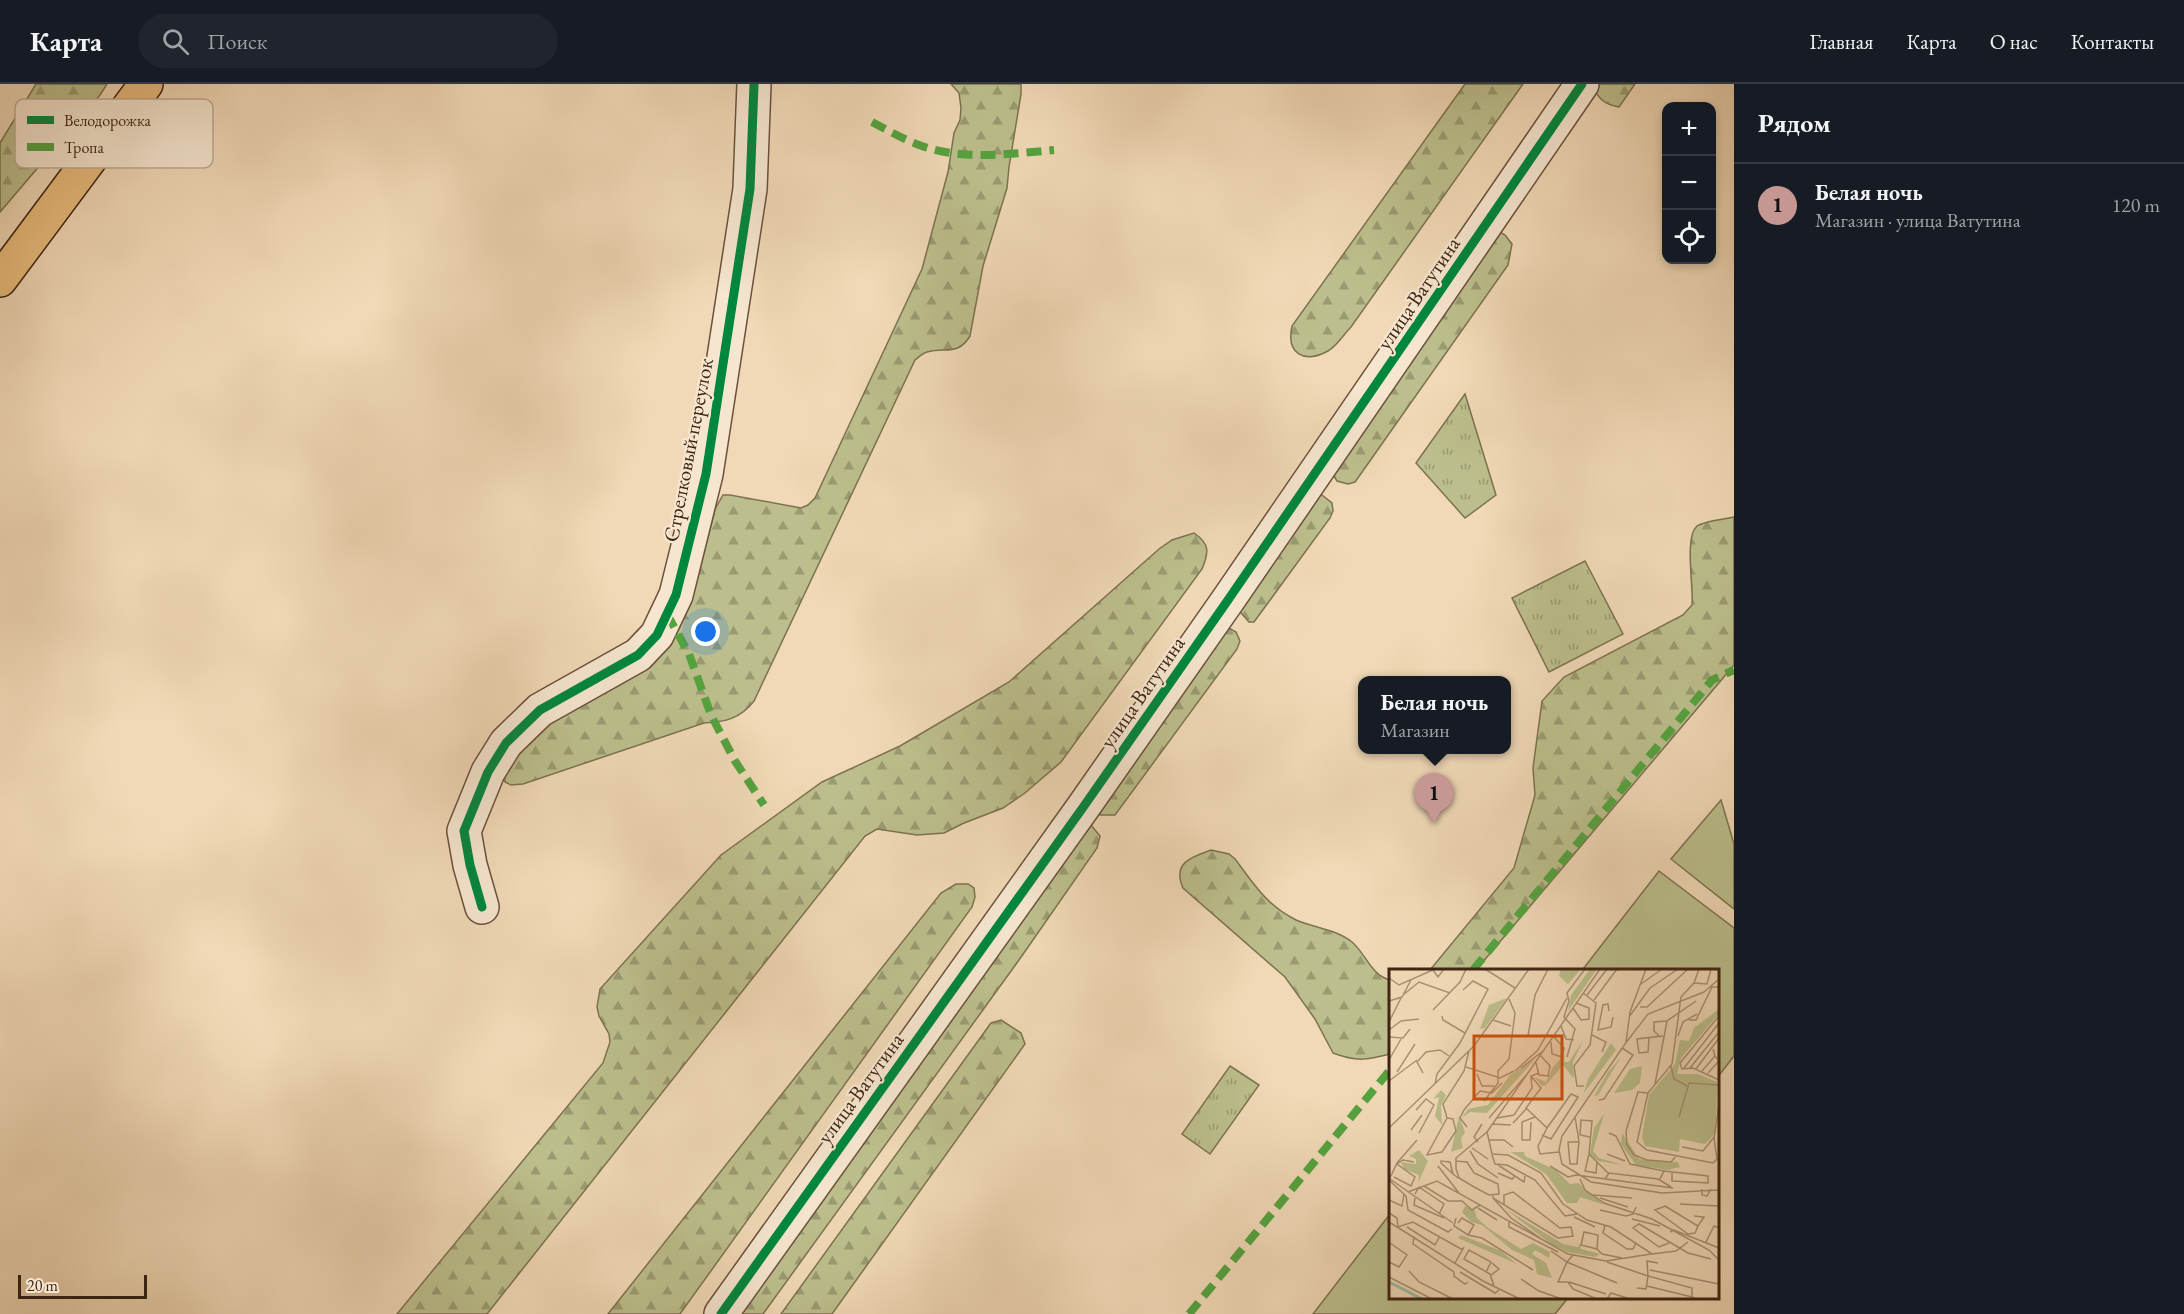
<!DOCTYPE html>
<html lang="ru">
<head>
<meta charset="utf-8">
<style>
  body { margin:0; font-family:"EB Garamond",serif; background:#20242c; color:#f1f3f6 }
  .controls { position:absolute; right:18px; top:18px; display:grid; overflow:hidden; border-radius:12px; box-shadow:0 3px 9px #0003 }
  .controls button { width:54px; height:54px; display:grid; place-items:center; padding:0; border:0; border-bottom:2px solid #363941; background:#171b24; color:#f1f3f6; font:30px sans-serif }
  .scale { position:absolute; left:18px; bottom:15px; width:129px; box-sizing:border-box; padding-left:6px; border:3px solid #3e2412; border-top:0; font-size:16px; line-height:21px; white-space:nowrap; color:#3e2412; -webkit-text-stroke:4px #f6e6d0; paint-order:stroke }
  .you { position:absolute; left:706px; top:548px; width:21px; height:21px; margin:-15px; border:4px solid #fff; border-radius:50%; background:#1a73e8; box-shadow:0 0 0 9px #1a73e833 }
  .badge { display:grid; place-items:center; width:39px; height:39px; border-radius:50%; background:#c59692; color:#111; font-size:20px; font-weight:700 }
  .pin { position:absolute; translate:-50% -50px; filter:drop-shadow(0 2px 3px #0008) }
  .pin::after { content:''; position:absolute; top:32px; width:21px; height:18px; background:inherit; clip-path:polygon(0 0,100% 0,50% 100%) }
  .popup { position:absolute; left:1358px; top:592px; width:153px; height:78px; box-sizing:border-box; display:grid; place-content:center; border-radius:12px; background:#171b24; filter:drop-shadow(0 2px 4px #0005); font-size:20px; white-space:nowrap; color:#9ea1a6 }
  .popup b { font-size:22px; color:#f1f3f6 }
  .popup::after { content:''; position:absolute; left:50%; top:100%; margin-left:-12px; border:12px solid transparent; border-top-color:#171b24 }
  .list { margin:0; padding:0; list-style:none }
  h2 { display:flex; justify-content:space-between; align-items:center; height:78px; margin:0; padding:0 24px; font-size:26px }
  h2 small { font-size:20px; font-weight:400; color:#9ea1a6 }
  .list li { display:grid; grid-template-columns:39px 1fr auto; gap:18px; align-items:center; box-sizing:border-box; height:84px; padding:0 24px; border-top:2px solid #363941 }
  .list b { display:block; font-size:22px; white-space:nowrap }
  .list p { margin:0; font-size:20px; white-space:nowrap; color:#9ea1a6 }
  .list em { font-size:20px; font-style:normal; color:#9ea1a6 }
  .icon { flex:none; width:33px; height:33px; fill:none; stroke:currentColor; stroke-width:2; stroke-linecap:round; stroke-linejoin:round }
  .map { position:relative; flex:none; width:1734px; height:1230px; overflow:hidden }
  header { display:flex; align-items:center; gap:36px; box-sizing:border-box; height:84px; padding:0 30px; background:#171b24; border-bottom:2px solid #363941 }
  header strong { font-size:28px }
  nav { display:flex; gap:33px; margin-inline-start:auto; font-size:21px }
  .search { width:420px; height:54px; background:#20242c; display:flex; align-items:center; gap:15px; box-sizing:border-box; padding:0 21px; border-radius:33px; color:#9ea1a6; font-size:22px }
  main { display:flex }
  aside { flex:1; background:#171b24 }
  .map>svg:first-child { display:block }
</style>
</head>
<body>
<header>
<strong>Карта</strong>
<div class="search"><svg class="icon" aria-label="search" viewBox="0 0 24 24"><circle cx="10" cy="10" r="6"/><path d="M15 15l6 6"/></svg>Поиск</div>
<nav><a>Главная</a><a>Карта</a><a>О нас</a><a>Контакты</a></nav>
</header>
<main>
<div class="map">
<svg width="1734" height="1230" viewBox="0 0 1734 1230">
  <defs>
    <pattern id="forest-firs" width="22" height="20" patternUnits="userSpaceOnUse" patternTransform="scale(1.5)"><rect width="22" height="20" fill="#bcbf8d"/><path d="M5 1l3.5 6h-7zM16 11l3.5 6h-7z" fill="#9a9b72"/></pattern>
    <pattern id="park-tufts" width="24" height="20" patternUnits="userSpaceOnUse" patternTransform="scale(1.5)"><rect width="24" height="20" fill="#bcbf8d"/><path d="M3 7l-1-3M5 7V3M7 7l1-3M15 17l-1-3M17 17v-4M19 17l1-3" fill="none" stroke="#9a9b72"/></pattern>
  </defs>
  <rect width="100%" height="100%" fill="#f1d9b7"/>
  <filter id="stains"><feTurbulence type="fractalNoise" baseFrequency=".00333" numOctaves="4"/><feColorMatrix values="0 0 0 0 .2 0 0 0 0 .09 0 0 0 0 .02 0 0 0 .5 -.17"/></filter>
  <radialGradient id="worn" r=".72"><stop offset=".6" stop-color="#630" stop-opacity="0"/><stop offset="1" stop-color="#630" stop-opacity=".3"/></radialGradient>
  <path fill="#bcbf8d" stroke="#7d7250" stroke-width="1.5" d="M 1721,716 L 1734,760 L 1734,825 L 1671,775 Z
    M 1659,787 L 1734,844 L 1734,972 L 1720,990 L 1718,989 L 1718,886 L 1583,885 Z
    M 1390,1130 L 1390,1214 L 1568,1214 L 1555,1230 L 1313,1230 Z"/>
  <path fill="url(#forest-firs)" stroke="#7d7250" stroke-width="1.5" d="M 36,0 L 107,0 L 100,11 L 0,128 L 0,59 Z
    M 951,0 L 1021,0 L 1021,10 L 1009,83 L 1007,104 L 983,182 L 970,252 C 958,272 946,263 927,268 C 923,269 919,273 915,276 L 754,617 C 740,635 725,638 704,639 L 523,700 L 511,701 L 505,698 L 504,688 L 518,666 L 686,525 L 694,508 L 715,425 L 723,411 L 730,411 L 801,424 L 808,421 L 815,414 L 922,185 L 948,88 L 954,49 L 960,36 L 961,24 L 959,9 Z
    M 1465,0 L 1523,0 L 1351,243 C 1344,250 1337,262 1328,267 C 1304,280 1286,270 1292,242 Z
    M 1594,0 L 1635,0 L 1619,23 C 1606,21 1595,14 1594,0 Z
    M 1498,147 L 1505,151 L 1512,160 L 1508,181 L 1355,398 L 1348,400 L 1337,397 L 1331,387 Z
    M 1318,408 L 1332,419 L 1333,427 L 1330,434 L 1254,538 L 1249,538 L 1235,522 Z
    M 1734,433 L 1734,581 L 1476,886 L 1430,886 L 1514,784 L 1535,711 L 1533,684 L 1542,617 L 1564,593 L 1683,531 L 1692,521 C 1694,504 1684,453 1697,442 C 1704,437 1725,435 1734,433 Z
    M 1194,449 C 1210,460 1209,468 1202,485 L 1061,678 L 1025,709 L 1003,724 L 964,739 L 944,749 L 917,751 L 877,745 L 865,752 L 487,1230 L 397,1230 L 603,979 L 610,958 L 609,950 L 599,932 L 597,923 L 600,905 L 721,771 L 822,698 L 900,662 L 1009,598 L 1159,465 L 1172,456 Z
    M 1227,543 L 1236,548 L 1240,557 L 1237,565 L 1115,731 L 1100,731 L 1095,726 Z
    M 1085,738 L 1091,741 L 1100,752 L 1097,764 L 1019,876 L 763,1230 L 727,1230 Z
    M 1211,766 L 1229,770 L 1235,775 C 1254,800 1266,821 1296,836 C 1314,844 1336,845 1352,858 C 1366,870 1371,891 1390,896 L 1390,970 C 1367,976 1357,978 1333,969 L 1315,935 L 1285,893 L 1183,804 C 1172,779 1191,773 1211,766 Z
    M 956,800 L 968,800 L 974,804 L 975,813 L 972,823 L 680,1230 L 608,1230 L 941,809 Z
    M 1001,936 L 1021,949 L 1025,960 L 832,1230 L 781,1230 L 991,939 Z"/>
  <path fill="url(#park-tufts)" stroke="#7d7250" stroke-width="1.5" d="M 1465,310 L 1496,411 L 1465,434 L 1416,379 Z
    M 1585,477 L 1623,550 L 1549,588 L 1512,514 Z
    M 1230,982 L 1259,1001 L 1210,1070 L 1182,1050 Z"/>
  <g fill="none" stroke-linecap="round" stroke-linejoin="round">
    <g stroke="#6b513b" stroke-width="36">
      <path id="minor" d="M 482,823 L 470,781 L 464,747 L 488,688 L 506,659 L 540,626 L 638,571 L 657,551 L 676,511 L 706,390 L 750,105 L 754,0
        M 721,1230 L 1084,722 L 1228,516 L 1582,0"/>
    </g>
    <g stroke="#3e2412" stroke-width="36">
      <path id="major" d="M 0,196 L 146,0"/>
    </g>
    <use href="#minor" stroke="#f6e6d0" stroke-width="33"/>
    <use href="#major" stroke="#e8bc7c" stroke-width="33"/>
    <path stroke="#54a33f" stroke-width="8" stroke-dasharray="15 8" stroke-linecap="butt" d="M 872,38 C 887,46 903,55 919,61 C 962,77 1009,70 1054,66
      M 667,530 L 689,570 L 711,631 L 735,677 L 764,721
      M 1473,886 L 1712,596 L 1734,586
      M 1189,1230 L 1390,986"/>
    <g stroke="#f6e6d0" stroke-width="13">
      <path id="cycleway" d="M 482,823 L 470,781 L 464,747 L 488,688 L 506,659 L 540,626 L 638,571 L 657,551 L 676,511 L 706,390 L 750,105 L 754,0
        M 721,1230 L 1084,722 L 1228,516 L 1582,0"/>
    </g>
    <use href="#cycleway" stroke="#00873e" stroke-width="9"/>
  </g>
  <g text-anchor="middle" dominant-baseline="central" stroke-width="4.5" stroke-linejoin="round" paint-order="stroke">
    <g font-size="21" fill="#3e2412" stroke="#f6e6d0">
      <text transform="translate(1418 209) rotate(-56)">улица Ватутина</text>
      <text transform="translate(688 366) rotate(-79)">Стрелковый переулок</text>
      <text transform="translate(1142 608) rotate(-55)">улица Ватутина</text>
      <text transform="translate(860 1004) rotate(-54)">улица Ватутина</text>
    </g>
  </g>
  <g transform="translate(1389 885)">
    <rect width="330" height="330" fill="#f1d9b7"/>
    <path d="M 330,40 L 330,45 L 292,89 L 288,105 L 309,105 L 328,113 L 327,163 L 316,175 L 291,170 L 290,183 L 256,177 L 253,168 L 260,126 L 286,95 L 291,71 L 300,72 L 305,59 ZM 253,97 L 251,114 L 243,121 L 225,124 L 241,100 ZM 233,164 L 250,190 L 289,193 L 291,198 L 279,201 L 247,196 L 232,175 ZM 122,183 L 135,183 L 136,187 L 167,201 L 181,215 L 189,214 L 214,235 L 241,244 L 191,228 L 188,234 L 178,234 L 157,205 ZM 115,239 L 174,275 L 189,278 L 191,274 L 192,280 L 211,285 L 206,288 L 179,283 L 162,275 Z" fill="#bcbf8d"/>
    <path d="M 172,0 L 192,0 L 179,15 L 170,7 ZM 201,0 L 208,0 L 179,42 L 182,26 ZM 118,29 L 96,59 L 91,60 L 100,36 ZM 194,71 L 184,93 L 185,110 L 174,96 L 157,116 L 153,117 L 145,108 L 157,113 L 164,98 L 176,85 L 175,93 L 180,93 ZM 222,74 L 227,81 L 195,124 L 199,110 ZM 232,88 L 209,126 L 205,127 L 219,103 ZM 146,90 L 98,144 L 81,143 L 73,149 L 79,140 L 99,136 L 121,106 ZM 52,121 L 57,126 L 52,137 L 53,156 L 46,147 L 50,128 L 44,130 ZM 215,145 L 204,182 L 210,189 L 234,196 L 209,192 L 201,185 L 205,159 ZM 70,147 L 76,163 L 72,170 L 74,179 L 62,183 ZM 30,181 L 39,192 L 29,214 L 30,206 L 15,200 L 12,193 L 27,195 L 27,190 L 20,187 ZM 76,237 L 86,242 L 88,249 L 99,259 L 132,280 L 144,274 L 161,283 L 160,289 L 146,281 L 143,285 L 157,294 L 163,309 L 148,305 L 145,291 L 123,281 L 93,256 L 82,253 L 73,243 ZM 72,266 L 112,282 L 128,295 L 69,269 Z" fill="#bcbf8d"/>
    <path fill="none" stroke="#9cbba8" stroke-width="3" d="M 0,313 L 33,330"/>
    <path fill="none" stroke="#a99175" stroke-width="1.5" d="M 96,0 L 126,19M 211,0 L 98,163 L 103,185 L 119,186 L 152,204 L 174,235 L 198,251 L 222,258 L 263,285 L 287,282 L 299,273M 310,0 L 305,14 L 292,28 L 283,95 L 259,124 L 248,173 L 258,181 L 324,194 L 328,190 L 325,169 L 330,137M 44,1 L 49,8 L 55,0M 0,9 L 10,16 L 46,0M 305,14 L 318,15 L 322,0M 252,15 L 273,0M 194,24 L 207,34 L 201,76 L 185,97 L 188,117 L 195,117M 14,26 L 30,13 L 61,24M 198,26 L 218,0M 205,31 L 228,0M 0,32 L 13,28 L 22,11M 251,38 L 258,38 L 299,0M 184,39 L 192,51 L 200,50 L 200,39 L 187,34M 44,41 L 71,13 L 77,0M 220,42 L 219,35 L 214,36 L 209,61 L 222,58 L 224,48M 53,47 L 54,51 L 76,64M 330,47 L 291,94 L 293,100 L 304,99 L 330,111M 240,48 L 261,19 L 289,0M 104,51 L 122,57M 300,51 L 307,51 L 323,18 L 330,18M 0,53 L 12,29M 172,57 L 177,70 L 185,71M 0,61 L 12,52 L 30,50M 203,66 L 217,73 L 213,83M 139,67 L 146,26 L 159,0M 270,67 L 265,62 L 265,53 L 278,52M 289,67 L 294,53 L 308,45M 0,68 L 14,69 L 21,60M 260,69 L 259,83 L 250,84 L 248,70 L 274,67M 162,73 L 163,85 L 173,88 L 175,79 L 165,68M 237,73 L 241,43 L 257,0M 236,75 L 173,167 L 170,181 L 173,195 L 202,213 L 273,224 L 330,221M 236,75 L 259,45 L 315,23 L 330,10M 178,88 L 186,60 L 175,48 L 180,32 L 178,24 L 196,0M 0,91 L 12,70M 147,94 L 150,106 L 159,107 L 161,97 L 152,87M 282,97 L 285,110 L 298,117M 77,98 L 111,109 L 125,102M 132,99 L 154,82M 295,99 L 330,54M 301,99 L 330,63M 307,100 L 330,69M 126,102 L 149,81 L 178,29M 313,102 L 326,87 L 324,80M 8,103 L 26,75M 34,104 L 28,93 L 37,83 L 51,81 L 60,87M 150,104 L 142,107 L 152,119 L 137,139 L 158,159 L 149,177 L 151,185 L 170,183M 319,104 L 330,92 L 326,87M 88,105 L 93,117 L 105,117M 0,112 L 28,91M 46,115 L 48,105 L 71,74 L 99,20 L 84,12 L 74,21M 266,115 L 278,52 L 307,32M 259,124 L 249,123 L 237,162 L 238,176 L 245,186 L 258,191 L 282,193 L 288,186M 210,131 L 215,130 L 244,86 L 233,79M 95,132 L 109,114 L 109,102 L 120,90 L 126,44 L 120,30M 27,141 L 37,130 L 45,136 L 30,164M 186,148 L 189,166 L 190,173 L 189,182 L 188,195 L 181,195 L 179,173 L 190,173M 290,148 L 300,114 L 330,116M 58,149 L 64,150 L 67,162 L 53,183 L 38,186 ZM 58,149 L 54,135 L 75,102 L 80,82M 100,149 L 139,104M 108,149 L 125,146 L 143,119 L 142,107M 142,153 L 141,171 L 133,171 L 133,153 L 146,148M 124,154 L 138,139M 104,155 L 122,156M 78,158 L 71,149 L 75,141 L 91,122 L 103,124 L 113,114M 0,159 L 85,77 L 140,0M 22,161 L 33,146M 220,164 L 227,167 L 241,195 L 275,202 L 271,210M 153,166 L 162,170 L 189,128 L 182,125 L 158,159M 201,168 L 191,166 L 192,151 L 203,152 L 200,185 L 219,204M 28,171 L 8,194 L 0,211 L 17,227 L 19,241 L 59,263 L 63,260M 99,171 L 115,171 L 124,178M 89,173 L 85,168 L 93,155M 293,178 L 314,182 L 325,168M 83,179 L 99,190M 81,182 L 89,195 L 109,209M 200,185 L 196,202 L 207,204 L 208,193M 218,185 L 236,192M 103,186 L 106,195 L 118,196 L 146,211 L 176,247 L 188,245M 67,192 L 78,193 L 85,204 L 109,215 L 110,225 L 100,226 L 85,218 L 70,209 L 67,200 L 67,189 L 98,163M 109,196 L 135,213 L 136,207M 49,197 L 70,224M 161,197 L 179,208 L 187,206 L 284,219M 275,202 L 319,207 L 319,214 L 283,212 L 283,204M 109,204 L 123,210 L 126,207M 64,205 L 61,193 L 52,192 L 52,194 L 64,205 L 69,209M 5,208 L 22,217 L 26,208 L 8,195 L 14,191 L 25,193M 1,210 L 64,254M 191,210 L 196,221 L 215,234 L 263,250 L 320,281 L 330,291M 216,210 L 220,204 L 269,210 L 282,218M 35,217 L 59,232 L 73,232 L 83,241 L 91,236M 313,220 L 313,226 L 318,227 L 322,220M 19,223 L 48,212 L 179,285 L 217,292 L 262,285M 26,225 L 30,218 L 55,235 L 50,245M 104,226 L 104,229 L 169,269 L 184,267 L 182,258 L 171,259 L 124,223 L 115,226 L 115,235M 204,226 L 243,229M 26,229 L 25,236 L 55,249M 104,229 L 122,249 L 157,273M 211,229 L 239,238M 0,231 L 13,237 L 15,225M 291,235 L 330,237M 276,237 L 309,257 L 306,264 L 299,265 L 266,241 ZM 89,239 L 108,251M 211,241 L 237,247 L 244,245 L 247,238M 0,244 L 8,249 L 9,258 L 24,253 L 74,281M 305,247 L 315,248 L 309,257M 185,248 L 206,258M 67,249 L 65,257 L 79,266 L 93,269 L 144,301M 243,250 L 271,257M 120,252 L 120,258 L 169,283M 0,253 L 94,312 L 131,330M 69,254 L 73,249 L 85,256 L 79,266M 216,256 L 214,264 L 238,280 L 244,280 L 247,274M 18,258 L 46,276 L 51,267M 281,263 L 285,261 L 330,279M 25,267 L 24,275 L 65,303M 317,273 L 325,257 L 330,259M 280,274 L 270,278 L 244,259 L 250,255 L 299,284 L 322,290M 208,280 L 192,276 L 195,263 L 209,266 L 208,280 L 213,285 L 233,289M 162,282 L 178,293 L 184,286M 0,293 L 10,298 L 18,286 L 1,274M 218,293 L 259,307 L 257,320 L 248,319M 66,294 L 75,278M 269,294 L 258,292 L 259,307 L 303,319 L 303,328 L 307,330M 261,301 L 330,315M 20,302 L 30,313 L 64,330M 65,303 L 65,307 L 76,315 L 79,313M 71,303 L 106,324 L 110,321M 97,303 L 102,293 L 80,281 L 75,290 L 101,305 L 105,317M 102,306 L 110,300 L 103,294M 0,308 L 43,330M 132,310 L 150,322 L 173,330M 180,313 L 217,325M 258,317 L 303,328M 208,330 L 184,320 L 179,313 L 169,313 L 178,293 L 228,314M 218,330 L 222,324 L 241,330"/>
    <path fill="#ce510d" fill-opacity="0.15" stroke="#ce510d" stroke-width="3" d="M 85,67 L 173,67 L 173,130 L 85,130 Z"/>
    <rect width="330" height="330" fill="none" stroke="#3e2412" stroke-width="3"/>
  </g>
  <rect x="15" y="15" width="198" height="69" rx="9" fill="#f6e6d0" stroke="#bfac97" stroke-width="1.5"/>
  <rect x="27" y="32" width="27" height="8" fill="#00873e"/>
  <rect x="27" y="59" width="27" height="8" fill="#54a33f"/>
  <g font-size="16" fill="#3e2412">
    <text x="64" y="42">Велодорожка</text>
    <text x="64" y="69">Тропа</text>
  </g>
  <rect width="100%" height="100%" filter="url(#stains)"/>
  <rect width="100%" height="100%" fill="url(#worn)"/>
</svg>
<div class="controls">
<button>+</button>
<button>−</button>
<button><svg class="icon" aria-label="locate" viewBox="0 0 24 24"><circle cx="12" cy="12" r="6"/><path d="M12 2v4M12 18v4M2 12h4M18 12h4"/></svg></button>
</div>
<div class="scale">20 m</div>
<div class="you"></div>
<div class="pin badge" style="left:1434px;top:739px">1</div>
<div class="popup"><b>Белая ночь</b>Магазин</div>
</div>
<aside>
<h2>Рядом<small></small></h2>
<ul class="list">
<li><span class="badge">1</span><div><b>Белая ночь</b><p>Магазин · улица Ватутина</p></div><em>120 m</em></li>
</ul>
</aside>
</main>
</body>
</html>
